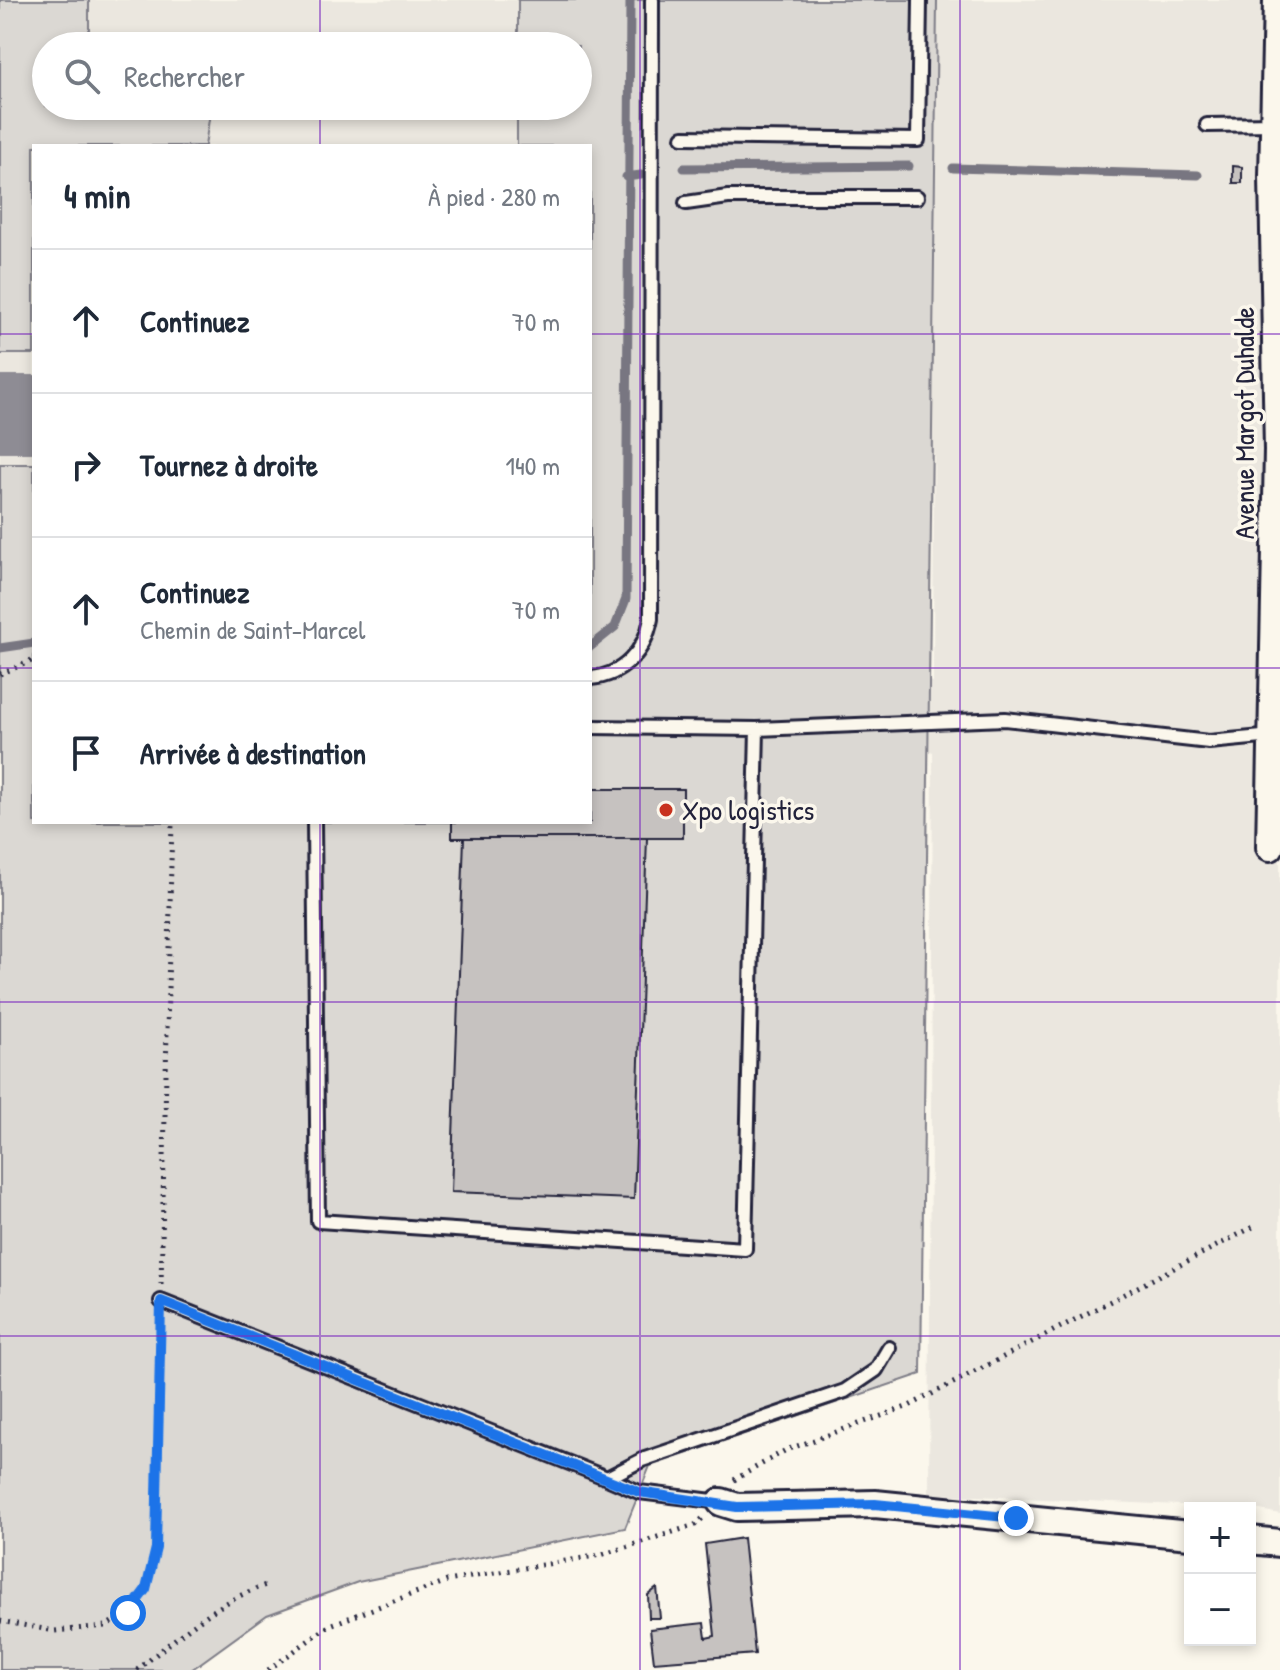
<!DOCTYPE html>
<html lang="fr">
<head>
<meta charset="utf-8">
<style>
  body { margin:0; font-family:"Patrick Hand",sans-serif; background:#f2f2f3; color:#1f2937 }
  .controls { position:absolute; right:24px; bottom:24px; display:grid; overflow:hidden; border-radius:0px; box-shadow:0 4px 12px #0003 }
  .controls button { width:72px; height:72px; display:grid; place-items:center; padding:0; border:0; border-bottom:2px solid #e0e1e3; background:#fff; color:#1f2937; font:40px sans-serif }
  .stop { position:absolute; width:24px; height:24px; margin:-18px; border:6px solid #1a73e8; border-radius:50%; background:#fff }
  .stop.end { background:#1a73e8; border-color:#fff; box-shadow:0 2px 8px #0008 }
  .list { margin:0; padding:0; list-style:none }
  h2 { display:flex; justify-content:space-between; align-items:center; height:104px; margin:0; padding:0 32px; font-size:34px }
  h2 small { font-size:26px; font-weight:400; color:#747a83 }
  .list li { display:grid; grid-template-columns:52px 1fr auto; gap:24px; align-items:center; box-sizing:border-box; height:144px; padding:0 32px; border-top:2px solid #e0e1e3 }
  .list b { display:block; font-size:30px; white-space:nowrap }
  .list p { margin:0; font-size:26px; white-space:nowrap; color:#747a83 }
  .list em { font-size:26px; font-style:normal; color:#747a83 }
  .icon { flex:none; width:44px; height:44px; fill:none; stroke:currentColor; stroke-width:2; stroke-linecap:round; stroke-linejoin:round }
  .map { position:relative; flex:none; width:1280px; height:1670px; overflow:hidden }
  .search { position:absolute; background:#fff; box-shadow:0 4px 12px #0003; left:32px; top:32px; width:560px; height:88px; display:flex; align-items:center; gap:20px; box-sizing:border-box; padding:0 28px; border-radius:44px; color:#747a83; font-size:30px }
  .panel { position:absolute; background:#fff; box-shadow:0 4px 12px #0003; left:32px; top:144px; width:560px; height:680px; border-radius:0px }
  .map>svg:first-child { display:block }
</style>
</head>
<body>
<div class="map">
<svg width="1280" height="1670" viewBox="0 0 1280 1670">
  <rect width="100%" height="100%" fill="#fbf7ec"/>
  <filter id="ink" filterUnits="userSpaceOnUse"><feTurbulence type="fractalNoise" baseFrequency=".0125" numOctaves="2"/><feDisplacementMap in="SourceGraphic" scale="16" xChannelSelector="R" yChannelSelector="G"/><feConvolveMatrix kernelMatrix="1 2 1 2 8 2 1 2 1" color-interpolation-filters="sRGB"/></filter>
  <g filter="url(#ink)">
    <path fill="#ebe7df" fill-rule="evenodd" d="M 0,0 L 1280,0 L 1280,1514 L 1250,1508 L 929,1494 L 933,752 L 930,751 L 921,1374 L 650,1466 L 625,1528 L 358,1582 L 267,1615 L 191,1670 L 0,1670 ZM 46,46 L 578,46 L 578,106 L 46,106 ZM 34,146 L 590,146 L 590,822 L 34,822 ZM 933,453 L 934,454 L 933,682 L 930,681 Z"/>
    <path fill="#dbd8d3" stroke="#7e7d87" stroke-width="2" d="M 0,0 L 89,0 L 89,46 L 46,46 L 46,106 L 211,106 L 205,146 L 34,146 L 34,354 L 0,354 Z
      M 518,0 L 937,0 L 921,1374 L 650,1466 L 625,1528 L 358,1582 L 267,1615 L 191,1670 L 0,1670 L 0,464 L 34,464 L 34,822 L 590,822 L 590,146 L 517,146 L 517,106 L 578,106 L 578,46 L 518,46 Z"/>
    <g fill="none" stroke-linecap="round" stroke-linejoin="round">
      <path stroke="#787681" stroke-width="9" d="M 684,168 L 909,166
        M 953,168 L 1198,175
        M 626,177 L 641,175
        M 590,647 L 615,627 L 626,599 L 630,0
        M 0,648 L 34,643"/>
      <path stroke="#8e8c94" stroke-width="78" d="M 0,414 L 34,414"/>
    </g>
    <path fill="#c6c2c0" stroke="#22223b" stroke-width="2" d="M 1233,166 L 1242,167 L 1242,183 L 1233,183 Z
      M 590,789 L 683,789 L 683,838 L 452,838 L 452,822 L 590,822 Z
      M 464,838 L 647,838 L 634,1199 L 451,1192 Z
      M 743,1538 L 755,1654 L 654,1662 L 650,1629 L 704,1623 L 706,1638 L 715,1636 L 705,1544 Z
      M 657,1588 L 660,1618 L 649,1618 L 648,1595 Z"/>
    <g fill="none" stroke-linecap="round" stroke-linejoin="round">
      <g stroke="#22223b" stroke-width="18">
        <path id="service" d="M 1207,125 L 1274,124
          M 683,137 L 918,140 L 920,0
          M 686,203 L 728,197 L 917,197
          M 590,678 C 623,676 645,651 651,619 L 652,0
          M 590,727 L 757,729 L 1005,719 L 1209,742 L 1273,736
          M 314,822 L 318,1221 L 745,1249 L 757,729
          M 161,1301 L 607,1478 L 642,1460 L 845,1391 L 876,1370 L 889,1348
          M 607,1478 L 639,1492 L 721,1502"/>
      </g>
      <g stroke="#22223b" stroke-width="32">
        <path id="minor" d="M 1270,847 L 1278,450 L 1273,176 L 1277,0
          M 721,1502 L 737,1507 L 875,1504 L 1190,1535
          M 1250,1540 L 1280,1543"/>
      </g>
      <path stroke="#22223b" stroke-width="5" stroke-dasharray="2 6" stroke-linecap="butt" d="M 0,674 L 34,660
        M 161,1284 L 172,822
        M 734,1480 L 786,1450 L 909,1406 L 1253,1227
        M 0,1621 L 55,1631 L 105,1626 L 128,1613 L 146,1589 L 156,1548 L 161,1322
        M 137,1670 C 178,1637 215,1602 266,1585
        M 268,1670 L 330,1625 L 447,1581 L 601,1555 L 695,1525 L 703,1518"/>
      <use href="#service" stroke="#fbf7ec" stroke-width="12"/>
      <use href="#minor" stroke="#fbf7ec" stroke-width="26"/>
    </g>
  </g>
  <g fill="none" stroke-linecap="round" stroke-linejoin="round" filter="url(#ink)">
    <path stroke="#1a73e8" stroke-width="10" d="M 128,1613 L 146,1589 L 156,1548 L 161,1301 L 639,1492 L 737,1507 L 875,1504 L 1016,1518"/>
  </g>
  <path fill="none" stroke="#7b2cbf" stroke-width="2" stroke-opacity="0.55" d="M 320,0 L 320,46M 640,0 L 640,1670M 960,0 L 960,1670M 320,106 L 320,146M 0,334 L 34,334M 590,334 L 1280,334M 0,668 L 34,668M 590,668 L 1280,668M 320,822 L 320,1670M 0,1002 L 1280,1002M 0,1336 L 1280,1336"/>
  <circle fill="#c8321e" stroke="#fbf7ec" stroke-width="3" cx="666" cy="810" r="8"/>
  <g text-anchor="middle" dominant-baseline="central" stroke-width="7" stroke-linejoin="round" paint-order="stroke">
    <g font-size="28" fill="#22223b" stroke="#fbf7ec">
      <text transform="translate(1244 423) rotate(-90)">Avenue Margot Duhalde</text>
    </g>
    <g font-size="28" fill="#22223b" stroke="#fbf7ec" text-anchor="start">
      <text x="682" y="810">Xpo logistics</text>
    </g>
  </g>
</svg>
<div class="controls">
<button>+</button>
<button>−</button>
</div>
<div class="stop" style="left:128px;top:1613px"></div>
<div class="stop end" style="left:1016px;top:1518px"></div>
<div class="search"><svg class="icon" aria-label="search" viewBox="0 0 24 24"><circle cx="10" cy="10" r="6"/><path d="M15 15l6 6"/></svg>Rechercher</div>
<section class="panel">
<h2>4 min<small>À pied · 280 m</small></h2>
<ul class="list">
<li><svg class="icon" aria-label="ahead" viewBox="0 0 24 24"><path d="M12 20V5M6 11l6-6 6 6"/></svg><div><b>Continuez</b></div><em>70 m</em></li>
<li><svg class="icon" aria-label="right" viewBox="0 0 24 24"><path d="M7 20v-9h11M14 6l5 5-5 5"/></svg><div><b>Tournez à droite</b></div><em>140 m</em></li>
<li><svg class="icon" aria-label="ahead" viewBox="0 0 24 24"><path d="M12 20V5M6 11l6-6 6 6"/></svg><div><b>Continuez</b><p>Chemin de Saint-Marcel</p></div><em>70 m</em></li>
<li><svg class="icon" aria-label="arrive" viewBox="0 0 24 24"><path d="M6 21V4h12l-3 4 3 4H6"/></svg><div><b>Arrivée à destination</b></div></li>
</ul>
</section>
</div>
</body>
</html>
